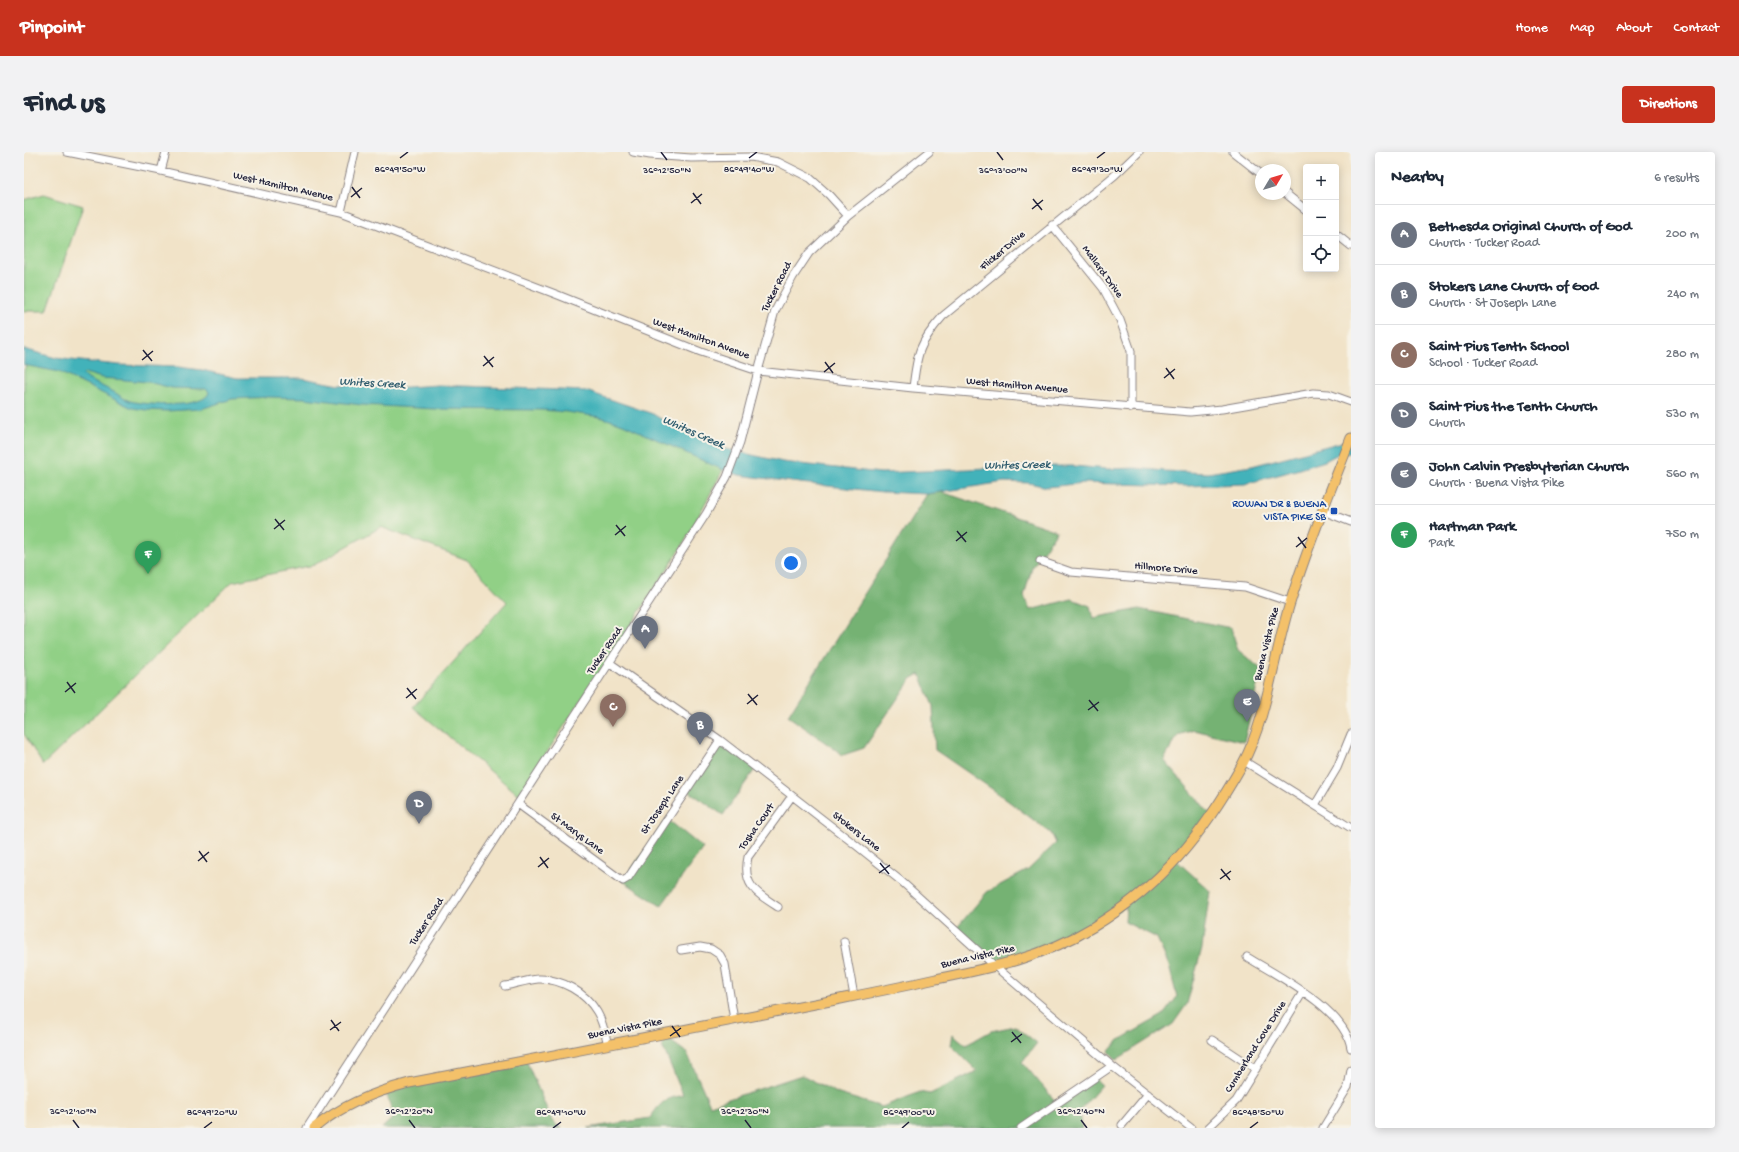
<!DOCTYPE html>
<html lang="en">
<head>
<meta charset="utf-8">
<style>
  body { margin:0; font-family:"Gochi Hand",sans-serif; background:#f2f2f3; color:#1f2937 }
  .controls { position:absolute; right:12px; top:12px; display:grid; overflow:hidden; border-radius:4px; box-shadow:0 2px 10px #0003 }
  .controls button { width:36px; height:36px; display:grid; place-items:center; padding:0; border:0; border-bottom:1px solid #e0e1e3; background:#fff; color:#1f2937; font:20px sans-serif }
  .compass { position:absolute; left:1231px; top:12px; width:36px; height:36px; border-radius:50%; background:#fff; box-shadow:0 2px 10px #0003; rotate:52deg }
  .you { position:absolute; left:767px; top:411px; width:14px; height:14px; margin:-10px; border:3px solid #fff; border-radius:50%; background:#1a73e8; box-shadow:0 0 0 6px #1a73e833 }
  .badge { display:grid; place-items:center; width:26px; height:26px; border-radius:50%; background:#c8321e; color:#fff; font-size:13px; font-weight:700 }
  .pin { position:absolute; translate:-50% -33px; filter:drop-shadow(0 1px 2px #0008) }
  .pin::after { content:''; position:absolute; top:21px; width:14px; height:12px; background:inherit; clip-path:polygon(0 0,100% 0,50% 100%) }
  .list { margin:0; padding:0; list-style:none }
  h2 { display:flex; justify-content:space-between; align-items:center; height:52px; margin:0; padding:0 16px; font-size:17px }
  h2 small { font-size:13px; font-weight:400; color:#747a83 }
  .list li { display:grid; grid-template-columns:26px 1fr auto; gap:12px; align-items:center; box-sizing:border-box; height:60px; padding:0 16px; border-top:1px solid #e0e1e3 }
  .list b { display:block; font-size:15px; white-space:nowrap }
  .list p { margin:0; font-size:13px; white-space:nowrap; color:#747a83 }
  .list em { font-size:13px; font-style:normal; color:#747a83 }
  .icon { flex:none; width:22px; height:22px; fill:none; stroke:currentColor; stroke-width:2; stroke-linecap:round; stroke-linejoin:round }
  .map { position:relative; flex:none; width:1327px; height:976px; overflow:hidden; border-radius:4px }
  header { display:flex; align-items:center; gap:24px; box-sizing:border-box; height:56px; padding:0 20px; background:#c8321e; color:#fff }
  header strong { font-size:19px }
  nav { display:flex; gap:22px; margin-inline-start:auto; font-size:14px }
  .intro { display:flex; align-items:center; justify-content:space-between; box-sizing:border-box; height:96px; padding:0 24px }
  h1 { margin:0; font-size:28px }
  .button { padding:10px 18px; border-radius:4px; background:#c8321e; color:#fff; font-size:14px; font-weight:700 }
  main { display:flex; gap:24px; padding:0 24px }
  aside { flex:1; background:#fff; border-radius:4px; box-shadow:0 2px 10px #0003 }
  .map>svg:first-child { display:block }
</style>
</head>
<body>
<header>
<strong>Pinpoint</strong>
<nav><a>Home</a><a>Map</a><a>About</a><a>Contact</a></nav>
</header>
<div class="intro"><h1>Find us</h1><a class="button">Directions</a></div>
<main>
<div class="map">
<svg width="1327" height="976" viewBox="0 0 1327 976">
  <rect width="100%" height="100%" fill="#f7f3e8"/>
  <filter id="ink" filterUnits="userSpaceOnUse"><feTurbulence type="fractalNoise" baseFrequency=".025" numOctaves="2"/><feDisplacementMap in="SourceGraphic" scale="8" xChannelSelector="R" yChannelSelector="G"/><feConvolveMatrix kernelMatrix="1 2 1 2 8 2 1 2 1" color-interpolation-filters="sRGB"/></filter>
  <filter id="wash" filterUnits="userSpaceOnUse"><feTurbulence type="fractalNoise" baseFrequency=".012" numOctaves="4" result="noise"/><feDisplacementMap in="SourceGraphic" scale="16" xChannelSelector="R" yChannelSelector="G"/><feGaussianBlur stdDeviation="0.9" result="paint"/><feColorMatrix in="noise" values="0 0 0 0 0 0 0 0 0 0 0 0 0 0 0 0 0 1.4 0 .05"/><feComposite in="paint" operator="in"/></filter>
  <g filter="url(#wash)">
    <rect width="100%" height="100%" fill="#f1e3c8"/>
    <path fill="#91d086" stroke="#5a7960" d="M 20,42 L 59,54 L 23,159 L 0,159 L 0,48 Z
      M 4,210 L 454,245 L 591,266 L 700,316 L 659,393 L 495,643 L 389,555 L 483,450 L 443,408 L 357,375 L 290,413 L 208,430 L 19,613 L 0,582 L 0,218 Z"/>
    <path fill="#74b273" stroke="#4b6a57" d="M 918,340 L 1033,379 L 1008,416 L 1000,444 L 1006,458 L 1048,447 L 1066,454 L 1069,466 L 1115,457 L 1207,476 L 1214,498 L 1237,517 L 1220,590 L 1170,578 L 1154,583 L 1140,608 L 1187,663 L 1152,708 L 1186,739 L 1178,796 L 1163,852 L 1149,872 L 1092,908 L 1085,899 L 1095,888 L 1139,863 L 1153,845 L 1145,814 L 1133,786 L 1101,770 L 1102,754 L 1067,777 L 972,815 L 931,778 L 963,740 L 1004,718 L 1032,691 L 1027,681 L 968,637 L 911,598 L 909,554 L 896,522 L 887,527 L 840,596 L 819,603 L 764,564 L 903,342 Z
      M 696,588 L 732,616 L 699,663 L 663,638 Z
      M 643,667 L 679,696 L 637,754 L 599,729 Z
      M 991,874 L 1013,891 L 998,910 L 1033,951 L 1070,926 L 1078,933 L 1056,958 L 1058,976 L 564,976 L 626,966 C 637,950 640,947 659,943 L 641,900 L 638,895 L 639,887 L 644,887 L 663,901 L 686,953 L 778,923 L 815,942 L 858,955 L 896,940 L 906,942 L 953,919 L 927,893 L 929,882 L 942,893 L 967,879 Z
      M 502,908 L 528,969 L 535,975 L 538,976 L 358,976 L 370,965 L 361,937 Z"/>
    <path fill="#42b2ba" stroke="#326a7a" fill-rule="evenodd" d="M 0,197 L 32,206 L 47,208 L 95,213 L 154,215 L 178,218 L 213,226 L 278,226 L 316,233 L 327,232 L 366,236 L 414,233 L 562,239 L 629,262 L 653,277 L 702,297 L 759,310 L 857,321 L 1008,314 L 1050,314 L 1084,317 L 1112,316 L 1140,319 L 1184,321 L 1228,314 L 1318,290 L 1327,286 L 1327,301 L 1314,302 L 1301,309 L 1272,318 L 1221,332 L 1162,334 L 1060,331 L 1024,335 L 1004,331 L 980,330 L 903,342 L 859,340 L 776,331 L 715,323 L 697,317 L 599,272 L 576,265 L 543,260 L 518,258 L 412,257 L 338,253 L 280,246 L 245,245 L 208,247 L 177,257 L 143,259 L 122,258 L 108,256 L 35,220 L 0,213 ZM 61,221 L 78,226 L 124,230 L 148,236 L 182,237 L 185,240 C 182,257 120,253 106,249 C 100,247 95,243 90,240 C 80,235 71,231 62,226 L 59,223 Z"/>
  </g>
  <g filter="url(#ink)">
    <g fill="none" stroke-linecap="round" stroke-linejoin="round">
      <g stroke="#8a8282" stroke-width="9">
        <path id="minor" d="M 43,0 L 137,19 L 317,60 L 534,143 L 677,200 L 734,219 L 889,236 L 1166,260 L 1198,257 L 1289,241 L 1305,242 L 1327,250
          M 609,0 L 626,3 L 667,6 L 727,5 L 754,10 L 786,26 L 805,43 L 824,64
          M 1209,0 L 1237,22
          M 137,19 L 142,0
          M 1261,41 L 1282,58
          M 317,60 L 331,0
          M 1028,73 L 1079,136 L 1096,168 L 1107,199 L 1107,256
          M 1312,82 L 1327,94
          M 889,236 C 893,201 895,191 919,164 L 1091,23 L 1115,0
          M 1299,359 L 1327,370
          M 1016,409 L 1047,420 L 1221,435 L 1266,450
          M 586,511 L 696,588 L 833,694 L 877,729 L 972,815 L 1088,914 L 1167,976
          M 1220,609 L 1327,676
          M 494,652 L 599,729 L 604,726 L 696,588
          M 1291,653 L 1313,616 L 1327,582
          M 754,755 C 732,741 718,733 724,705 L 768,644
          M 820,789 L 830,844
          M 657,798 L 676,795 L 687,797 L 696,803 L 701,812 L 710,868
          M 1223,805 C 1255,825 1321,857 1327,896
          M 481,834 C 492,832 503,828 514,827 C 537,826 562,841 573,860 C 579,870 581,882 584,893
          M 1188,888 L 1232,917
          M 1098,973 L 1124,942
          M 283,976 L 682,362 L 703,325 L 716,290 L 734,219 L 751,159 L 769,125 L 785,101 L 824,64 L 905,0
          M 997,976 L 1088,914
          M 1184,976 L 1212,949 L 1279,840
          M 1299,976 L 1324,935 L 1327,918"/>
      </g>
      <g stroke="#8a8282" stroke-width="11">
        <path id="major" d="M 290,976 C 318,953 350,940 385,931 C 525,904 666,877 806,849 C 841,842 877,835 912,827 C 967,816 1020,805 1069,775 C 1139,732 1178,684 1218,613 C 1244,565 1250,500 1267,448 C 1284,393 1306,340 1327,286"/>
      </g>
      <use href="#minor" stroke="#fff" stroke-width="7"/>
      <use href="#major" stroke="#f4c16a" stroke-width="9"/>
    </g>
  </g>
  <path fill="none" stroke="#22223b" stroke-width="1.5" d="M 637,0 L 643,8M 973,0 L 979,8M 376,6 L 384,0M 725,6 L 733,0M 1073,6 L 1081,0M 328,35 L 336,46M 669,41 L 677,52M 327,45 L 338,36M 1009,47 L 1018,58M 667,51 L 678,42M 1008,57 L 1019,48M 119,198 L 128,209M 460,204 L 469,215M 118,208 L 129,199M 801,210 L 809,221M 459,214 L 470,205M 1142,216 L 1150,227M 800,220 L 811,211M 1140,226 L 1151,217M 251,367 L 260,378M 592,373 L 601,384M 250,377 L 261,368M 933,379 L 942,390M 591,383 L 602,374M 1274,385 L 1282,396M 932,389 L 943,380M 1272,395 L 1283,386M 43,530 L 51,541M 383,536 L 392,547M 41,540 L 52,531M 724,542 L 733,553M 382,546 L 393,537M 1065,548 L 1074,559M 723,552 L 734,543M 1064,558 L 1075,550M 175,699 L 183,710M 516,705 L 524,716M 174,709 L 185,700M 856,711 L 865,722M 514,715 L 525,706M 1197,717 L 1206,728M 855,721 L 866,713M 1196,727 L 1207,719M 307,868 L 315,879M 648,874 L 656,885M 306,878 L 317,870M 988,880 L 997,891M 646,884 L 657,876M 987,890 L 998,882M 49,968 L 55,976M 385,968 L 391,976M 721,968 L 727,976M 1057,968 L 1063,976M 180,976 L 188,970M 529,976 L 537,970M 878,976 L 885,970M 1226,976 L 1234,970"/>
  <rect fill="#1a4fb4" stroke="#f7f3e8" stroke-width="1.5" x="1306" y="355" width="8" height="8" rx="2"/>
  <g text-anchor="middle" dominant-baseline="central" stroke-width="4" stroke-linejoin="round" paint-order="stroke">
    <g font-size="11" fill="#22223b" stroke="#f7f3e8">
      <text transform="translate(259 35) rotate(13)">West Hamilton Avenue</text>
      <text transform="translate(979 99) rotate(-40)">Flicker Drive</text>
      <text transform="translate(1078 120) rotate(54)">Mallard Drive</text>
      <text transform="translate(753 135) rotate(-63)">Tucker Road</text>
      <text transform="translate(677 187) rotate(20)">West Hamilton Avenue</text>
      <text transform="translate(993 234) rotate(5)">West Hamilton Avenue</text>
      <text transform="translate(1142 417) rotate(5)">Hillmore Drive</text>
      <text transform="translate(1243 492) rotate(-76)">Buena Vista Pike</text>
      <text transform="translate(581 499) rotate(-56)">Tucker Road</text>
      <text transform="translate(639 653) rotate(-56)">St Joseph Lane</text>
      <text transform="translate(733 675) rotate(-55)">Tosha Court</text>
      <text transform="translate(832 680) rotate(38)">Stokers Lane</text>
      <text transform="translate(553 682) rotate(36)">St Marys Lane</text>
      <text transform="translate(403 770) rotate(-57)">Tucker Road</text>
      <text transform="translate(954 805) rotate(-13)">Buena Vista Pike</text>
      <text transform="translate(601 877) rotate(-11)">Buena Vista Pike</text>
      <text transform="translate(1232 895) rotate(-58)">Cumberland Cove Drive</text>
    </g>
    <g font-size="11" fill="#164399" stroke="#f7f3e8" text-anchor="end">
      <text x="1302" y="353">ROWAN DR &amp; BUENA<tspan x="1302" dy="13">VISTA PIKE SB</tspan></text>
    </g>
    <g font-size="12" font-style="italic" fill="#2f5c6e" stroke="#f7f3e8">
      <text transform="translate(348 232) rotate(3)">Whites Creek</text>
      <text transform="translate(669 281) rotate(24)">Whites Creek</text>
      <text transform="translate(993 314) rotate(-1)">Whites Creek</text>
    </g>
  </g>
  <g font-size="10" text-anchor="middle" fill="#22223b" stroke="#f7f3e8" stroke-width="4" stroke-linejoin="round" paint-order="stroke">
    <text x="376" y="20">86°49'50"W</text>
    <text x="725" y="20">86°49'40"W</text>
    <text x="1073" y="20">86°49'30"W</text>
    <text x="643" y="21">36°12'50"N</text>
    <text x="979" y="21">36°13'00"N</text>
    <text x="49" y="962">36°12'10"N</text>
    <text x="385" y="962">36°12'20"N</text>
    <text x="721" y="962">36°12'30"N</text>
    <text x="1057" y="962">36°12'40"N</text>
    <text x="188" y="963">86°49'20"W</text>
    <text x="537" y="963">86°49'10"W</text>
    <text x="885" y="963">86°49'00"W</text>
    <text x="1234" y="963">86°48'50"W</text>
  </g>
</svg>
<div class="controls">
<button>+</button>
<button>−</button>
<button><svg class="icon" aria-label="locate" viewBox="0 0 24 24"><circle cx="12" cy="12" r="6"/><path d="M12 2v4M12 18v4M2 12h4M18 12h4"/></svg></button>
</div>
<svg class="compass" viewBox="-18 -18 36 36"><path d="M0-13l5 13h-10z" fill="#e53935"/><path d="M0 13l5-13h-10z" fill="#747a83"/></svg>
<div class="you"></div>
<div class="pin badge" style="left:621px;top:497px;background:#6b7280">A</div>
<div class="pin badge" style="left:676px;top:593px;background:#6b7280">B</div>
<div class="pin badge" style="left:589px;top:575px;background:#8d6e63">C</div>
<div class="pin badge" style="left:395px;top:672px;background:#6b7280">D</div>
<div class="pin badge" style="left:1223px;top:570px;background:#6b7280">E</div>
<div class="pin badge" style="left:124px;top:422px;background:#2e9e5b">F</div>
</div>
<aside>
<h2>Nearby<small>6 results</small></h2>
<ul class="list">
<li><span class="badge" style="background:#6b7280">A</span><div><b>Bethesda Original Church of God</b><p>Church · Tucker Road</p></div><em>200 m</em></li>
<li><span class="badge" style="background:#6b7280">B</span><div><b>Stokers Lane Church of God</b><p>Church · St Joseph Lane</p></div><em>240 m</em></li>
<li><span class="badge" style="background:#8d6e63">C</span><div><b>Saint Pius Tenth School</b><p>School · Tucker Road</p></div><em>280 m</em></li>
<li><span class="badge" style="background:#6b7280">D</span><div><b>Saint Pius the Tenth Church</b><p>Church</p></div><em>530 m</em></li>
<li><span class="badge" style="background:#6b7280">E</span><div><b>John Calvin Presbyterian Church</b><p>Church · Buena Vista Pike</p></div><em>560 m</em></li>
<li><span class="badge" style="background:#2e9e5b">F</span><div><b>Hartman Park</b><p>Park</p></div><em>750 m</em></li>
</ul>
</aside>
</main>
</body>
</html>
